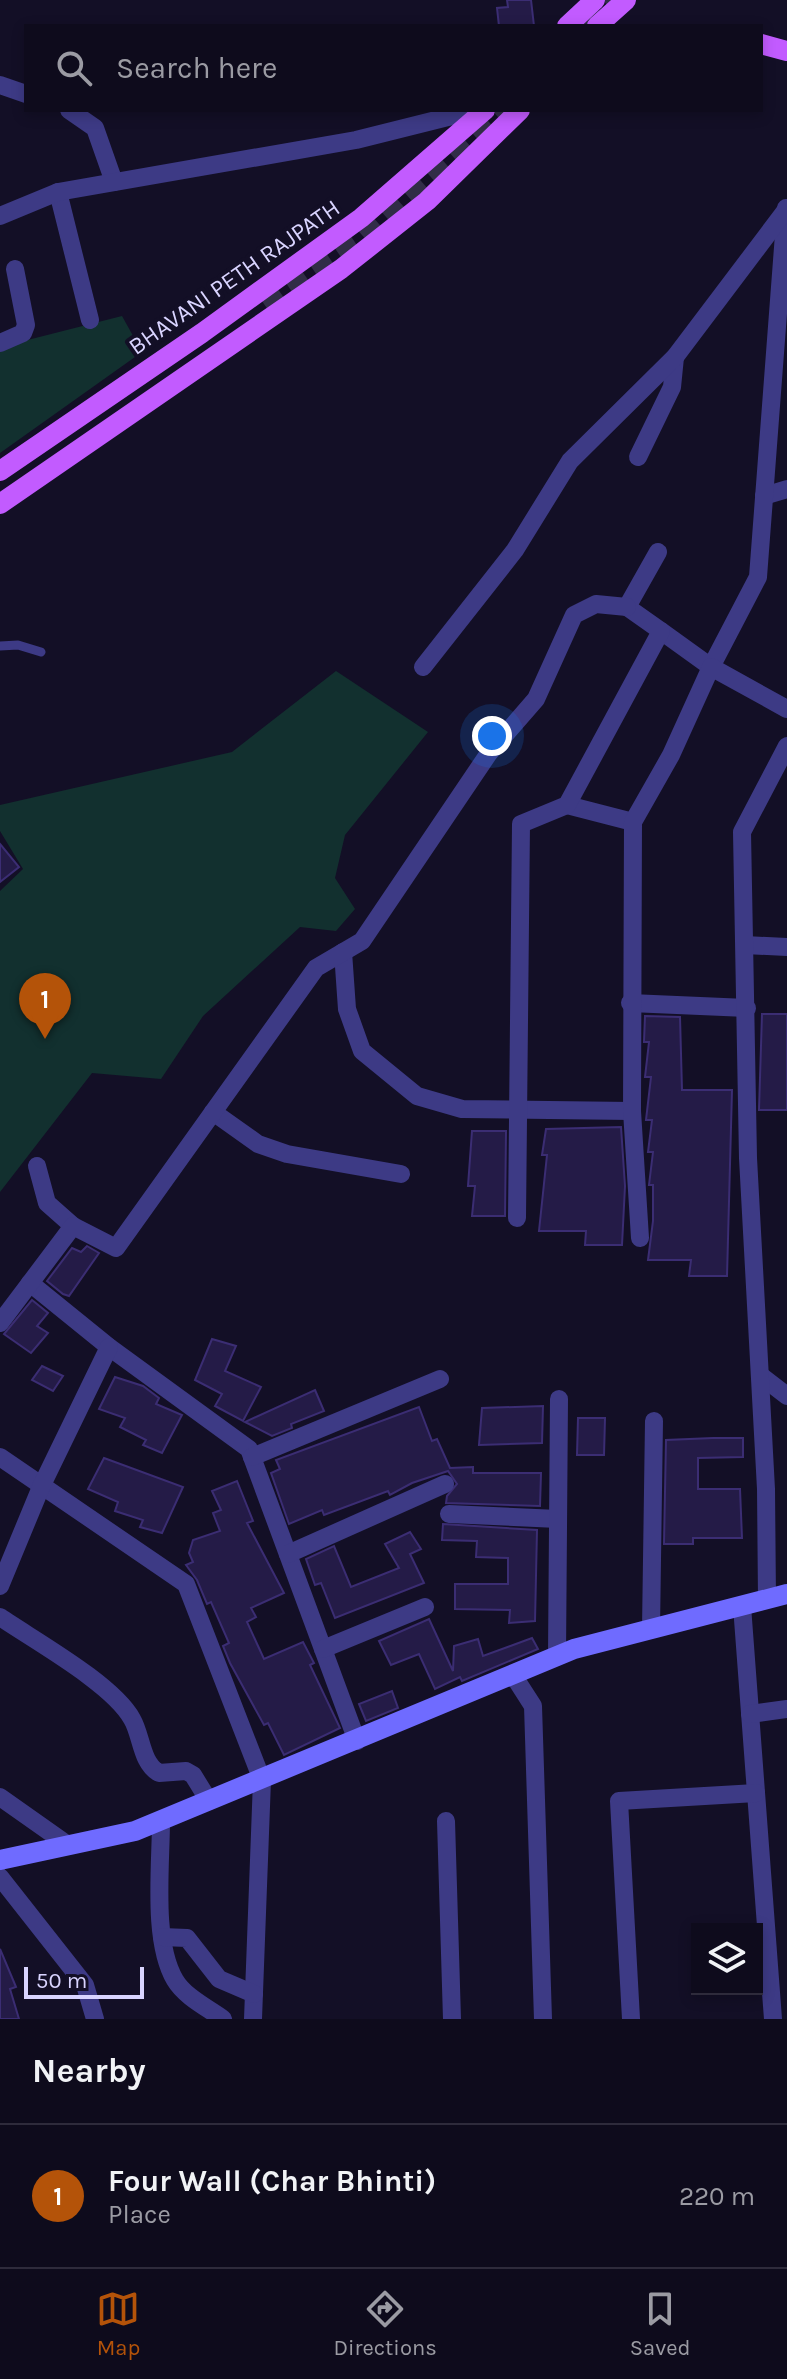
<!DOCTYPE html>
<html lang="en">
<head>
<meta charset="utf-8">
<style>
	:root { --surface:#0e0b1c; --page:#1c1929; --text:#f1f3f6; --muted:#9b9ba3; --line:#2e2b3b; --accent:#b45309 }
	body { margin:0; font-family:Karla,sans-serif; background:var(--page); color:var(--text) }
	.controls { position:absolute; right:24px; bottom:24px; display:grid; overflow:hidden; border-radius:0px; box-shadow:0 4px 12px #0003 }
	.controls button { width:72px; height:72px; display:grid; place-items:center; padding:0; border:0; border-bottom:2px solid var(--line); background:var(--surface); color:var(--text); font:40px sans-serif }
	.scale { position:absolute; left:24px; bottom:20px; width:120px; box-sizing:border-box; padding-left:8px; border:4px solid #d9d4ff; border-top:0; font-size:22px; line-height:28px; white-space:nowrap; color:#d9d4ff; -webkit-text-stroke:6px #130f26; paint-order:stroke }
	.you { position:absolute; left:492px; top:736px; width:28px; height:28px; margin:-20px; border:6px solid #fff; border-radius:50%; background:#1a73e8; box-shadow:0 0 0 12px #1a73e833 }
	.badge { display:grid; place-items:center; width:52px; height:52px; border-radius:50%; background:var(--accent); color:#fff; font-size:26px; font-weight:700 }
	.pin { position:absolute; translate:-50% -66px; filter:drop-shadow(0 2px 4px #0008) }
	.pin::after { content:''; position:absolute; top:42px; width:28px; height:24px; background:inherit; clip-path:polygon(0 0,100% 0,50% 100%) }
	.list { margin:0; padding:0; list-style:none }
	h2 { display:flex; justify-content:space-between; align-items:center; height:104px; margin:0; padding:0 32px; font-size:34px }
	h2 small { font-size:26px; font-weight:400; color:var(--muted) }
	.list li { display:grid; grid-template-columns:52px 1fr auto; gap:24px; align-items:center; box-sizing:border-box; height:144px; padding:0 32px; border-top:2px solid var(--line) }
	.list b { display:block; font-size:30px; white-space:nowrap }
	.list p { margin:0; font-size:26px; white-space:nowrap; color:var(--muted) }
	.list em { font-size:26px; font-style:normal; color:var(--muted) }
	.icon { flex:none; width:44px; height:44px; fill:none; stroke:currentColor; stroke-width:2; stroke-linecap:round; stroke-linejoin:round }
	.map { position:relative; flex:none; width:787px; height:2019px; overflow:hidden }
	.search { position:absolute; background:var(--surface); box-shadow:0 4px 12px #0003; left:24px; right:24px; top:24px; height:88px; display:flex; align-items:center; gap:20px; box-sizing:border-box; padding:0 28px; border-radius:0px; color:var(--muted); font-size:30px }
	.sheet { height:248px; background:var(--surface) }
	nav { display:flex; justify-content:space-around; align-items:center; box-sizing:border-box; height:112px; border-top:2px solid var(--line); background:var(--surface); font-size:22px; color:var(--muted) }
	nav a { display:grid; justify-items:center; gap:4px }
	nav .on { color:var(--accent) }
	.map>svg:first-child { display:block }
</style>
</head>
<body>
<div class="map">
<svg width="787" height="2019" viewBox="0 0 787 2019">
	<rect width="100%" height="100%" fill="#130f26"/>
	<g fill="#12302f">
		<polygon points="122,316 142,352 0,453 0,347"/>
		<polygon points="336,671 428,732 345,835 335,878 355,909 336,931 300,927 203,1016 161,1079 92,1073 0,1192 0,891 23,869 0,831 0,805 232,752"/>
	</g>
	<g fill="#241b47" stroke="#3b2d73" stroke-width="2">
		<polygon points="507,0 531,0 534,26 499,26 497,8 508,7"/>
		<polygon points="0,844 19,867 0,882"/>
		<polygon points="762,1014 787,1014 787,1110 759,1110"/>
		<polygon points="645,1016 680,1017 682,1090 732,1090 727,1276 689,1276 691,1260 648,1260 653,1221 653,1185 649,1185 653,1152 648,1152 652,1120 646,1120 651,1077 645,1077 649,1042 644,1042"/>
		<polygon points="621,1127 625,1186 622,1245 585,1245 586,1231 539,1231 547,1155 542,1155 546,1129"/>
		<polygon points="472,1131 506,1131 505,1216 472,1216 475,1186 468,1186"/>
		<polygon points="87,1246 99,1253 69,1296 63,1294 47,1281 72,1248 81,1252"/>
		<polygon points="32,1300 48,1313 37,1326 48,1333 31,1353 4,1334"/>
		<polygon points="212,1339 236,1346 225,1371 261,1387 243,1421 215,1406 222,1394 195,1380"/>
		<polygon points="42,1366 63,1376 53,1391 32,1380"/>
		<polygon points="115,1377 143,1386 159,1398 156,1404 182,1415 162,1453 143,1445 146,1440 120,1427 125,1418 99,1409"/>
		<polygon points="315,1390 324,1411 291,1424 292,1428 272,1436 245,1422"/>
		<polygon points="543,1406 542,1443 479,1445 482,1408"/>
		<polygon points="419,1407 432,1441 437,1439 450,1468 473,1467 473,1473 541,1473 540,1506 446,1503 447,1496 457,1484 448,1471 412,1483 390,1495 388,1491 324,1515 322,1510 289,1524 271,1473 280,1469 276,1460"/>
		<polygon points="578,1418 605,1418 604,1455 577,1455"/>
		<polygon points="713,1438 743,1438 743,1457 698,1458 698,1489 740,1489 742,1538 693,1538 693,1544 664,1544 666,1440"/>
		<polygon points="104,1458 183,1487 162,1533 140,1527 143,1520 115,1511 118,1502 88,1489"/>
		<polygon points="237,1481 253,1521 247,1523 284,1593 251,1608 256,1617 247,1622 264,1659 303,1642 314,1663 310,1665 340,1728 284,1755 268,1723 264,1725 230,1663 223,1646 229,1643 211,1602 207,1604 197,1580 186,1565 193,1562 189,1553 193,1540 220,1531 213,1513 221,1510 212,1491"/>
		<polygon points="443,1524 537,1530 535,1621 509,1623 510,1610 455,1609 455,1584 508,1584 508,1558 476,1557 477,1541 442,1540"/>
		<polygon points="410,1532 421,1549 410,1554 424,1583 335,1618 321,1583 315,1585 306,1559 334,1546 351,1587 399,1568 385,1544"/>
		<polygon points="429,1619 453,1671 454,1646 478,1639 483,1656 532,1638 538,1649 462,1681 460,1677 435,1689 419,1654 391,1665 379,1641"/>
		<polygon points="392,1691 398,1708 366,1721 359,1704"/>
		<polygon points="0,1949 16,1987 10,1989 19,2019 0,2019"/>
	</g>
	<g fill="none" stroke-linecap="round" stroke-linejoin="round">
		<g stroke="#312d47" stroke-width="20" stroke-dasharray="20 10" stroke-linecap="butt">
			<polyline points="586,26 610,0"/>
			<polyline points="264,304 360,238 506,110"/>
		</g>
		<polyline stroke="#3d3a85" stroke-width="9" points="0,646 18,645 41,652"/>
		<g stroke="#3d3a85" stroke-width="18">
			<polyline points="0,85 26,94"/>
			<polyline points="69,110 95,128 114,182"/>
			<polyline points="58,192 90,320"/>
			<polyline points="0,216 58,192 356,140 476,110"/>
			<polyline points="0,343 23,333 26,325 15,269"/>
			<polyline points="638,457 672,387 675,357"/>
			<polyline points="764,496 787,489"/>
			<polyline points="661,631 711,667 758,577 786,208"/>
			<polyline points="423,667 515,550 570,461 675,357 786,210"/>
			<polyline points="567,805 633,822"/>
			<polyline points="745,945 787,947"/>
			<polyline points="343,952 347,1009 362,1051 417,1096 462,1109 632,1111"/>
			<polyline points="630,1003 747,1008"/>
			<polyline points="213,1112 258,1144 287,1154 401,1174"/>
			<polyline points="37,1166 47,1203 73,1226"/>
			<polyline points="517,1218 521,824 567,805 661,631 627,607 658,552"/>
			<polyline points="640,1238 632,1111 633,822 671,755 711,667 787,709"/>
			<polyline points="30,1283 109,1347 249,1449 357,1741"/>
			<polyline points="0,1323 73,1226 116,1248 316,968 362,941 489,753 536,699 574,615 596,604 627,607"/>
			<polyline points="760,1375 787,1396"/>
			<polyline points="0,1457 186,1584 262,1780 253,2019"/>
			<polyline points="252,1457 440,1379"/>
			<polyline points="449,1514 558,1519"/>
			<polyline points="288,1554 445,1484"/>
			<polyline points="0,1586 41,1487 109,1347"/>
			<polyline points="767,1599 766,1489 748,1158 742,832 787,746"/>
			<polyline points="742,1606 773,2019"/>
			<path d="M0,1617C35,1641 113,1684 132,1719C142,1736 141,1763 159,1773L186,1771L193,1775L209,1801"/>
			<polyline points="651,1629 654,1421"/>
			<polyline points="323,1649 425,1607"/>
			<polyline points="557,1656 559,1399"/>
			<polyline points="513,1675 533,1706 543,2019"/>
			<polyline points="750,1714 787,1709"/>
			<polyline points="0,1797 68,1845"/>
			<path d="M161,1820C161,1866 152,1941 175,1980C185,1997 208,2008 223,2019"/>
			<polyline points="446,1821 452,2019"/>
			<polyline points="0,1877 85,1985 95,2019"/>
			<polyline points="162,1937 187,1938 219,1979 254,1994"/>
			<polyline points="631,2019 619,1801 756,1793"/>
		</g>
		<polyline stroke="#6f6bff" stroke-width="20" points="0,1860 135,1831 574,1649 787,1594"/>
		<g stroke="#c25bff" stroke-width="20">
			<polyline points="567,26 595,0"/>
			<polyline points="597,26 626,0"/>
			<polyline points="761,44 787,51"/>
			<polyline points="0,471 202,333 361,218 485,110"/>
			<polyline points="0,504 341,269 427,201 520,110"/>
		</g>
	</g>
	<g text-anchor="middle" stroke-width="8" stroke-linejoin="round" paint-order="stroke">
		<g font-size="24" fill="#d9d4ff" stroke="#130f26">
			<text transform="translate(234 277) rotate(-35)" y="8">BHAVANI PETH RAJPATH</text>
		</g>
	</g>
</svg>
<div class="controls">
<button><svg class="icon" aria-label="layers" viewBox="0 0 24 24"><path d="M12 4l9 5-9 5-9-5zM3 14l9 5 9-5"/></svg></button>
</div>
<div class="scale">50 m</div>
<div class="you"></div>
<div class="pin badge" style="left:45px;top:1039px">1</div>
<div class="search"><svg class="icon" aria-label="search" viewBox="0 0 24 24"><circle cx="10" cy="10" r="6"/><path d="M15 15l6 6"/></svg>Search here</div>
</div>
<section class="sheet">
<h2>Nearby<small></small></h2>
<ul class="list">
<li><span class="badge">1</span><div><b>Four Wall (Char Bhinti)</b><p>Place</p></div><em>220 m</em></li>
</ul>
</section>
<nav>
<a class="on"><svg class="icon" aria-label="map" viewBox="0 0 24 24"><path d="M3 6l6-2 6 2 6-2v14l-6 2-6-2-6 2zM9 4v14M15 6v14"/></svg>Map</a>
<a><svg class="icon" aria-label="directions" viewBox="0 0 24 24"><path d="M12 3l9 9-9 9-9-9zM9 14v-3h6M13 9l2 2-2 2"/></svg>Directions</a>
<a><svg class="icon" aria-label="saved" viewBox="0 0 24 24"><path d="M7 4h10v16l-5-4-5 4z"/></svg>Saved</a>
</nav>
</body>
</html>
